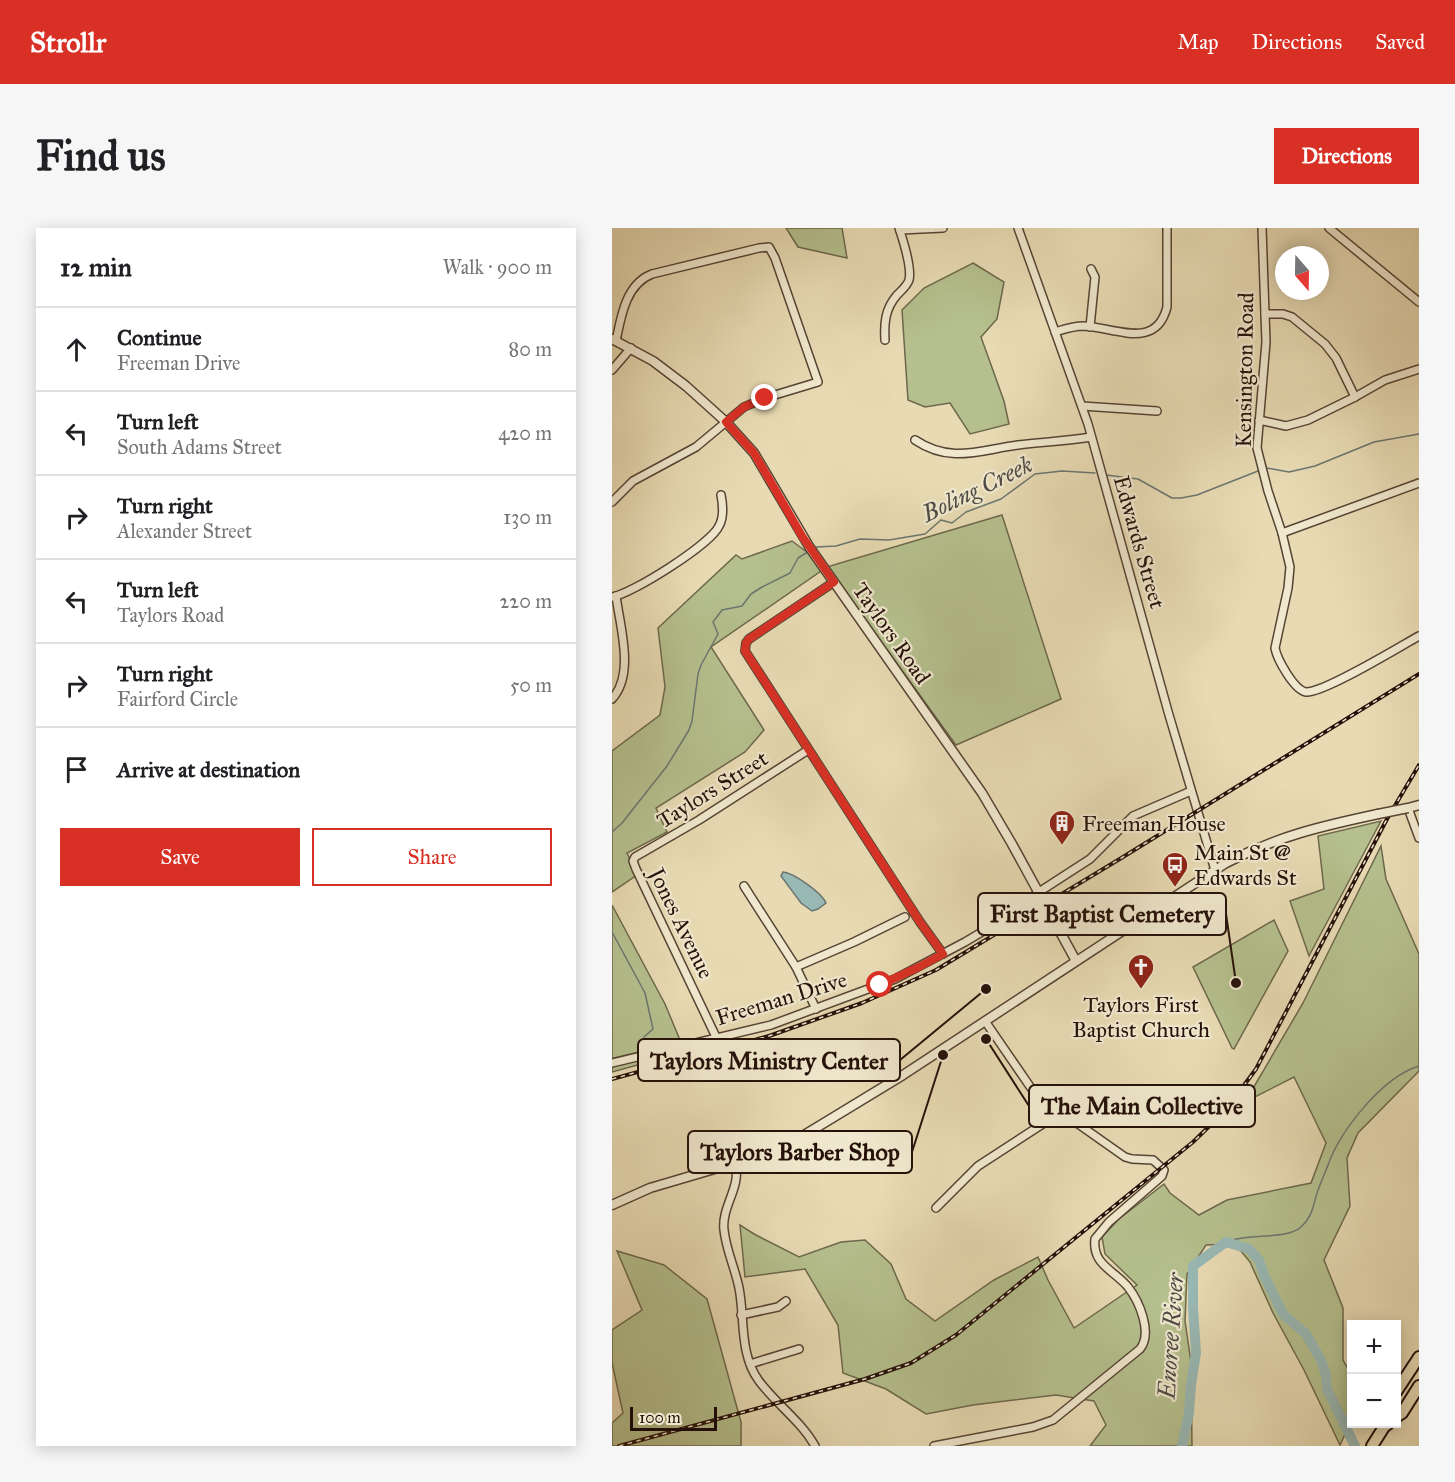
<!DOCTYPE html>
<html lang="en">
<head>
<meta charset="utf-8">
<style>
	:root { --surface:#fff; --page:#f6f6f6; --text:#202124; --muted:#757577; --line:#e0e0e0; --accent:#d93025 }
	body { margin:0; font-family:"IM FELL Great Primer",serif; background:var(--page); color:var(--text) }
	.controls { position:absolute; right:18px; bottom:18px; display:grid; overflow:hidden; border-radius:0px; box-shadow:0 3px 15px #0003 }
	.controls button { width:54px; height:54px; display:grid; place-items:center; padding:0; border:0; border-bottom:2px solid var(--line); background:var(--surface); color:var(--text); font:30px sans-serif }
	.compass { position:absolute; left:663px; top:18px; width:54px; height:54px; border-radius:50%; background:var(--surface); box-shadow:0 3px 15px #0003; rotate:160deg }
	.scale { position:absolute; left:18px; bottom:15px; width:87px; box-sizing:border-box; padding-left:6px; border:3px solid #25110a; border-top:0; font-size:16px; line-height:21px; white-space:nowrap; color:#25110a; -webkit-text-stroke:4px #f0e8ce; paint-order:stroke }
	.stop { position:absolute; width:18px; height:18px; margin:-14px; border:4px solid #d93025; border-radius:50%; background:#fff }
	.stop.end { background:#d93025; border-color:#fff; box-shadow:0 2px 6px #0008 }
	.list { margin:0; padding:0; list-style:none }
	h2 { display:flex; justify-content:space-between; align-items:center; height:78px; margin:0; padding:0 24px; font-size:26px }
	h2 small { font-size:20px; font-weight:400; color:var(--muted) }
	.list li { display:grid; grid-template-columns:39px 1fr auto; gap:18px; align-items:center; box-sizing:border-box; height:84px; padding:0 24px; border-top:2px solid var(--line) }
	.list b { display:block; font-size:22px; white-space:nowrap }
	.list p { margin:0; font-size:20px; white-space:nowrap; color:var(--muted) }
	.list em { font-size:20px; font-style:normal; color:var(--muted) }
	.actions { display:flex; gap:12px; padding:18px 24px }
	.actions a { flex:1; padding:14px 0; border:2px solid var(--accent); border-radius:0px; text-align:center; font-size:21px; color:var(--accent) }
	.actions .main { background:var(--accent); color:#fff }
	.icon { flex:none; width:33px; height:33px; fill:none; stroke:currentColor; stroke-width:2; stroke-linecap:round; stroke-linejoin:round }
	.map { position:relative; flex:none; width:807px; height:1218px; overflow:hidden; border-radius:0px }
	header { display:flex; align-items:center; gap:36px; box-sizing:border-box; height:84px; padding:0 30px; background:var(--accent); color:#fff }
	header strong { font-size:28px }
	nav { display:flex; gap:33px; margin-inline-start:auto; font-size:21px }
	.intro { display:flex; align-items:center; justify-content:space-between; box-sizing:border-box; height:144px; padding:0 36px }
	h1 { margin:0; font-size:42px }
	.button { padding:15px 27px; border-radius:0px; background:var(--accent); color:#fff; font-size:21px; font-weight:700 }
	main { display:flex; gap:36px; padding:0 36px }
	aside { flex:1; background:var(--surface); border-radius:0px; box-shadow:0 3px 15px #0003 }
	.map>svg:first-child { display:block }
</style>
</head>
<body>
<header>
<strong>Strollr</strong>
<nav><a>Map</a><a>Directions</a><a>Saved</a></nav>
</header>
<div class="intro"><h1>Find us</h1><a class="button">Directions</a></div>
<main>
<aside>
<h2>12 min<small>Walk · 900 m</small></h2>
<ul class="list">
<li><svg class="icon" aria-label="ahead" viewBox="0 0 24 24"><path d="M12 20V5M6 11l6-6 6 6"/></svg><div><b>Continue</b><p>Freeman Drive</p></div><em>80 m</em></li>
<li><svg class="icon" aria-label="left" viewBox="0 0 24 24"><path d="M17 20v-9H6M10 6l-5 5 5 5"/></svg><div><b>Turn left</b><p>South Adams Street</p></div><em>420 m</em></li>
<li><svg class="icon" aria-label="right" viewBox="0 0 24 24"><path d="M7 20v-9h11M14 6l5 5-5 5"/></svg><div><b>Turn right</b><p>Alexander Street</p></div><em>130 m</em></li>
<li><svg class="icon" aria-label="left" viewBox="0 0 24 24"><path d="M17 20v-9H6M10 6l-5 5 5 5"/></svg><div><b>Turn left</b><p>Taylors Road</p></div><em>220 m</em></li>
<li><svg class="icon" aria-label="right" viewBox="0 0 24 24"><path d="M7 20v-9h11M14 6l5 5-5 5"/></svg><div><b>Turn right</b><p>Fairford Circle</p></div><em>50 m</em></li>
<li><svg class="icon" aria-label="arrive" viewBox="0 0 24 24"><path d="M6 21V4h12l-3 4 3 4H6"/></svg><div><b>Arrive at destination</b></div></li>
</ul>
<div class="actions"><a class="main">Save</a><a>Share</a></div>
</aside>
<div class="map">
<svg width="807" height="1218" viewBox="0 0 807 1218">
	<rect width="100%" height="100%" fill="#e8dbb4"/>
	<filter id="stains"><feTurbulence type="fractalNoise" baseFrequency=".00333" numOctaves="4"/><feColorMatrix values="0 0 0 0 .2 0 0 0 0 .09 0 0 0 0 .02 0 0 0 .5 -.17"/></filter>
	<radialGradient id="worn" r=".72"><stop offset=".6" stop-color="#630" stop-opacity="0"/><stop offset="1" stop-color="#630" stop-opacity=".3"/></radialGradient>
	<g fill="#b5c08e" stroke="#6d684c" stroke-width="1.5">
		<polygon points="174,0 230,0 235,30 186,19"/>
		<polygon points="361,35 392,54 385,91 369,109 392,173 397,196 358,206 338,175 313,179 296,172 290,82 312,60"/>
		<polygon points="390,287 449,471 344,517 215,339 99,419 152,502 133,524 44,580 55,604 15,625 25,647 0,664 0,523 48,487 53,459 46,400 124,327 130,331 180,313 215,339"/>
		<polygon points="769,593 697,728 678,673 712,661 706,608"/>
		<polygon points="769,618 774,651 807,726 807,843 746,905 735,930 738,978 712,1032 731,1080 731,1132 739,1146 739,1193 728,1217 692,1142 661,1085 638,1034 623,1016 594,1017 575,1046 573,1093 579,1134 580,1218 478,1218 494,1197 482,1173 444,1167 361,1177 314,1186 274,1161 231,1145 226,1097 193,1041 133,1049 128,997 142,1006 187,1029 229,1014 253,1012 279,1036 294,1071 323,1093 382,1052 426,1029 436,1052 462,1100 525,1057 493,1026 490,1009 507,991 552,956 558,965 587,987 615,972 699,955 714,915 682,849 633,874 691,775"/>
		<polygon points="0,677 53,776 73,824 0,844"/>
		<polygon points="662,692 676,723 622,821 620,820 581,739"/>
		<polygon points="5,1023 52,1037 95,1071 129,1194 129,1218 0,1218 0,1195 11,1185 0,1135 0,1102 30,1082"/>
	</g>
	<path fill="#99b9b5" stroke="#6b7671" stroke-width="1.5" d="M171,644C182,645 210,665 214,675L206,681L200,683L189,675L169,648Z"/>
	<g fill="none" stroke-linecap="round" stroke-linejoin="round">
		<g stroke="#6b7671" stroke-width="1.5">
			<polyline points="655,240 677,244 703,238 762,214 807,206"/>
			<polyline points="494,247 526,251 560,270 569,270 585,267 646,243"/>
			<polyline points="201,321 205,319 224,318 248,311 277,312 313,306 329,292 340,295 354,284 389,271 423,246 450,243 483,245"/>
			<polyline points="0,604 10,595 55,538 77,502 80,493 86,446 89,437 106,406 101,394 110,382 130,378 139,366 150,359 178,345 186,330 197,323"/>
			<polyline points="0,704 33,765 41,801 32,809"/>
			<path d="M614,1014C635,1005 675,1012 689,999C701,988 701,977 706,962C709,954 713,945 716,937C729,901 771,849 807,838"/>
		</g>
		<polyline stroke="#99b9b5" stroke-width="10" points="570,1218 577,1184 579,1157 584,1125 581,1079 581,1038 614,1014 637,1021 647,1032 652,1047 671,1086 694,1106 709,1132 714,1147 715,1161 743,1218"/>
		<g stroke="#564434" stroke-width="10">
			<g id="minor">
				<polyline points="406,0 476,196 557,487 603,642"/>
				<path d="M650,0L654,114L645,220L656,263L670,305L678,339L676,360L663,420C665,431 682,462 694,464C712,465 787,419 807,408"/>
				<polyline points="717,0 807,74"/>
				<polyline points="288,2 331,0"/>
				<polyline points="653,86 671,86 680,89 713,116 724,130 743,169"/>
				<polyline points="478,99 483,49 479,41"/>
				<path d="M443,104C453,101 461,98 471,98C502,99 544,123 555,79V0"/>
				<path d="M273,112C272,95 273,81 285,67C289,63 295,58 297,52C300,40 291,12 287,0"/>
				<polyline points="0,142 19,120"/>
				<polyline points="470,178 545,183"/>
				<polyline points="647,192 674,198 696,192 743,169 773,152 807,141"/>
				<path d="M303,212C339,236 368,222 406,217C431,214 455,213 479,209"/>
				<path d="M0,274L21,253L84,219L132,179L153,170L206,154L163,30L157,19L147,20L40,46C14,56 9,88 4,113"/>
				<polyline points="670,305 807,255"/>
				<polyline points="222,354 137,411 134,415 133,423 308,694 331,726"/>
				<path d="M0,369C20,366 99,316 107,298C112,289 111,277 109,267"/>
				<path d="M0,471C23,446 8,399 4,368"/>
				<polyline points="796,580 807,610"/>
				<polyline points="132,658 184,739 204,781"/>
				<polyline points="184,739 242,714 293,689"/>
				<polyline points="104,809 24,641 21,633 23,629 87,592 196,522"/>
				<polyline points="0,835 159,797 283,751 353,714 390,692 427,664 478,631 521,588 579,563"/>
				<path d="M123,936C130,958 109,979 112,1002C114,1022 123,1040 127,1060C133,1090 127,1126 147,1153C164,1176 189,1193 203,1218"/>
				<polyline points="324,980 366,938 449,884"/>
				<polyline points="129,1087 166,1079 174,1073"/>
				<polyline points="138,1136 187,1121"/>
				<path d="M322,1218L421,1199L441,1192L528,1121C541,1105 527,1073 516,1059C502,1042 480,1037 483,1011L497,994L550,948L552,942L541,932L520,931L513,929L442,879L419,860L373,793"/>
			</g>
		</g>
		<g stroke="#564434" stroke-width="11">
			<g id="tertiary">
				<polyline points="0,111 41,133 74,158 114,194 142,225 198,320 370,565 400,616 464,733"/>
				<polyline points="796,580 807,577"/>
				<path d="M0,977L38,960L150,927L189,909L291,847L614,635C666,608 710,598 766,586"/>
			</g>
		</g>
		<g stroke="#25110a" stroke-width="14">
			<g id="primary">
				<polyline points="784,1164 807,1129"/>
				<polyline points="784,1189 790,1185 807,1158"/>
				<polyline points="760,1218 772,1199 776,1196"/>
			</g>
		</g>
		<use href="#minor" stroke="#f0e8ce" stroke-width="7"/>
		<use href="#tertiary" stroke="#f0e8ce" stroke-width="8"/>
		<use href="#primary" stroke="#e8dbb4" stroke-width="10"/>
		<g stroke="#25110a" stroke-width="4">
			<g id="rail">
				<polyline points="0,851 157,808 250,775 324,742 511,629 807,446"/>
				<path d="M7,1218L253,1151L299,1135L344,1107L581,914C605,892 625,868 644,841L775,591L807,537"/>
			</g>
		</g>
		<use href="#rail" stroke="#f0e8ce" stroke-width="1.5" stroke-dasharray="4.5" stroke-linecap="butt"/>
		<g stroke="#564434" stroke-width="11" stroke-linecap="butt">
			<polyline id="tertiary-bridge" points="766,586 796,580"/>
		</g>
		<use href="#tertiary-bridge" stroke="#f0e8ce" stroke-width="8"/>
	</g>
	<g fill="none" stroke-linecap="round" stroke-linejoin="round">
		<polyline stroke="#d93025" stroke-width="8" points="153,170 132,179 114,194 142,225 190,308 222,354 137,411 134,415 133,423 308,694 331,726 307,739 268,757"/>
	</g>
	<defs>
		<g id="building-pin" transform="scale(1.35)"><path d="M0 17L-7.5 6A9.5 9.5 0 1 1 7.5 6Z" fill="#8f2418" stroke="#f0e8ce"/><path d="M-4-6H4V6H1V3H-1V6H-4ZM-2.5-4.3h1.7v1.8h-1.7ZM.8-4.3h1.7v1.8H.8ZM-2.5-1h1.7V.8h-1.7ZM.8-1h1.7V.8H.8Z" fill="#fff"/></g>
		<g id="bus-pin" transform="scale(1.35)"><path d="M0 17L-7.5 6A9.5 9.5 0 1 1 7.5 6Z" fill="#8f2418" stroke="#f0e8ce"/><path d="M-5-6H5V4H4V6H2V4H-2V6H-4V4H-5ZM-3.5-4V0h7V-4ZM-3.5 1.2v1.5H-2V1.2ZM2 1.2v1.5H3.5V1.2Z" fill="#fff"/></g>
		<g id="church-pin" transform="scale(1.35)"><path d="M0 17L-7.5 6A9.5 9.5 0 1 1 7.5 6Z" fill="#8f2418" stroke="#f0e8ce"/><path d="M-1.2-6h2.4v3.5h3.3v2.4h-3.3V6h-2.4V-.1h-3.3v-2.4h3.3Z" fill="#fff"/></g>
	</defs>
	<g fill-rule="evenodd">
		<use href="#building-pin" x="450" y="595"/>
		<use href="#bus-pin" x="563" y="637"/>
		<use href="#church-pin" x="529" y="739"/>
	</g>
	<g text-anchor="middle" stroke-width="4.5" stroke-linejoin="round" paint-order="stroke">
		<g font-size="22" fill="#25110a" stroke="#f0e8ce">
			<text transform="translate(632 142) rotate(-89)" y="8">Kensington Road</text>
			<text transform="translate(528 314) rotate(74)" y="8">Edwards Street</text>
			<text transform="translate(280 405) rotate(55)" y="8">Taylors Road</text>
			<text transform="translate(100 561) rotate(-32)" y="8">Taylors Street</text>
			<text transform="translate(70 695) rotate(64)" y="8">Jones Avenue</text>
			<text transform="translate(169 770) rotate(-17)" y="8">Freeman Drive</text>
		</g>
		<g font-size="22" fill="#25110a" stroke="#f0e8ce" text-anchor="start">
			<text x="470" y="603">Freeman House</text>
			<text x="582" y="632">Main St @<tspan x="582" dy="25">Edwards St</tspan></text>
			<text x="529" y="784" text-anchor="middle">Taylors First<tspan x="529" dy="25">Baptist Church</tspan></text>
		</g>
		<g font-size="24" font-style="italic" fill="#4e4c46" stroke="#f0e8ce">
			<text transform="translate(365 261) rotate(-26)" y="8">Boling Creek</text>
			<text transform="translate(559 1108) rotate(-86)" y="8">Enoree River</text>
		</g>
	</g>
	<path fill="none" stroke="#25110a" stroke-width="2" d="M624 755L614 686M374 761L288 832M374 811L417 878M331 827L300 924"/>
	<g fill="#25110a" stroke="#f0e8ce" stroke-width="2">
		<circle cx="624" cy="755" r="6"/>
		<circle cx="374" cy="761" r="6"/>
		<circle cx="374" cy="811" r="6"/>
		<circle cx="331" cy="827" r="6"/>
	</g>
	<g fill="#f0e8ce" stroke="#25110a" stroke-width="2">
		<rect x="366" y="665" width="248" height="42" rx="6"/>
		<rect x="26" y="811" width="262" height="42" rx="6"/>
		<rect x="417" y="857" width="226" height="42" rx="6"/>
		<rect x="76" y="903" width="224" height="42" rx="6"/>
	</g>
	<g font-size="24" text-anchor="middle" font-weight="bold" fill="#25110a">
		<text x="490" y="694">First Baptist Cemetery</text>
		<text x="157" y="841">Taylors Ministry Center</text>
		<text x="530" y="886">The Main Collective</text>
		<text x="188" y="932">Taylors Barber Shop</text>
	</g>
	<rect width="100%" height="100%" filter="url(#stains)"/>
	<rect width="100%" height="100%" fill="url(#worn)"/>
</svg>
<div class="controls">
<button>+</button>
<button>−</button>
</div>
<svg class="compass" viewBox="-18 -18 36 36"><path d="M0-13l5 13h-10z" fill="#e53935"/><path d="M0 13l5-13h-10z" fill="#757577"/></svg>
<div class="scale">100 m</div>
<div class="stop" style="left:268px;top:757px"></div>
<div class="stop end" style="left:153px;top:170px"></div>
</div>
</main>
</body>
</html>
